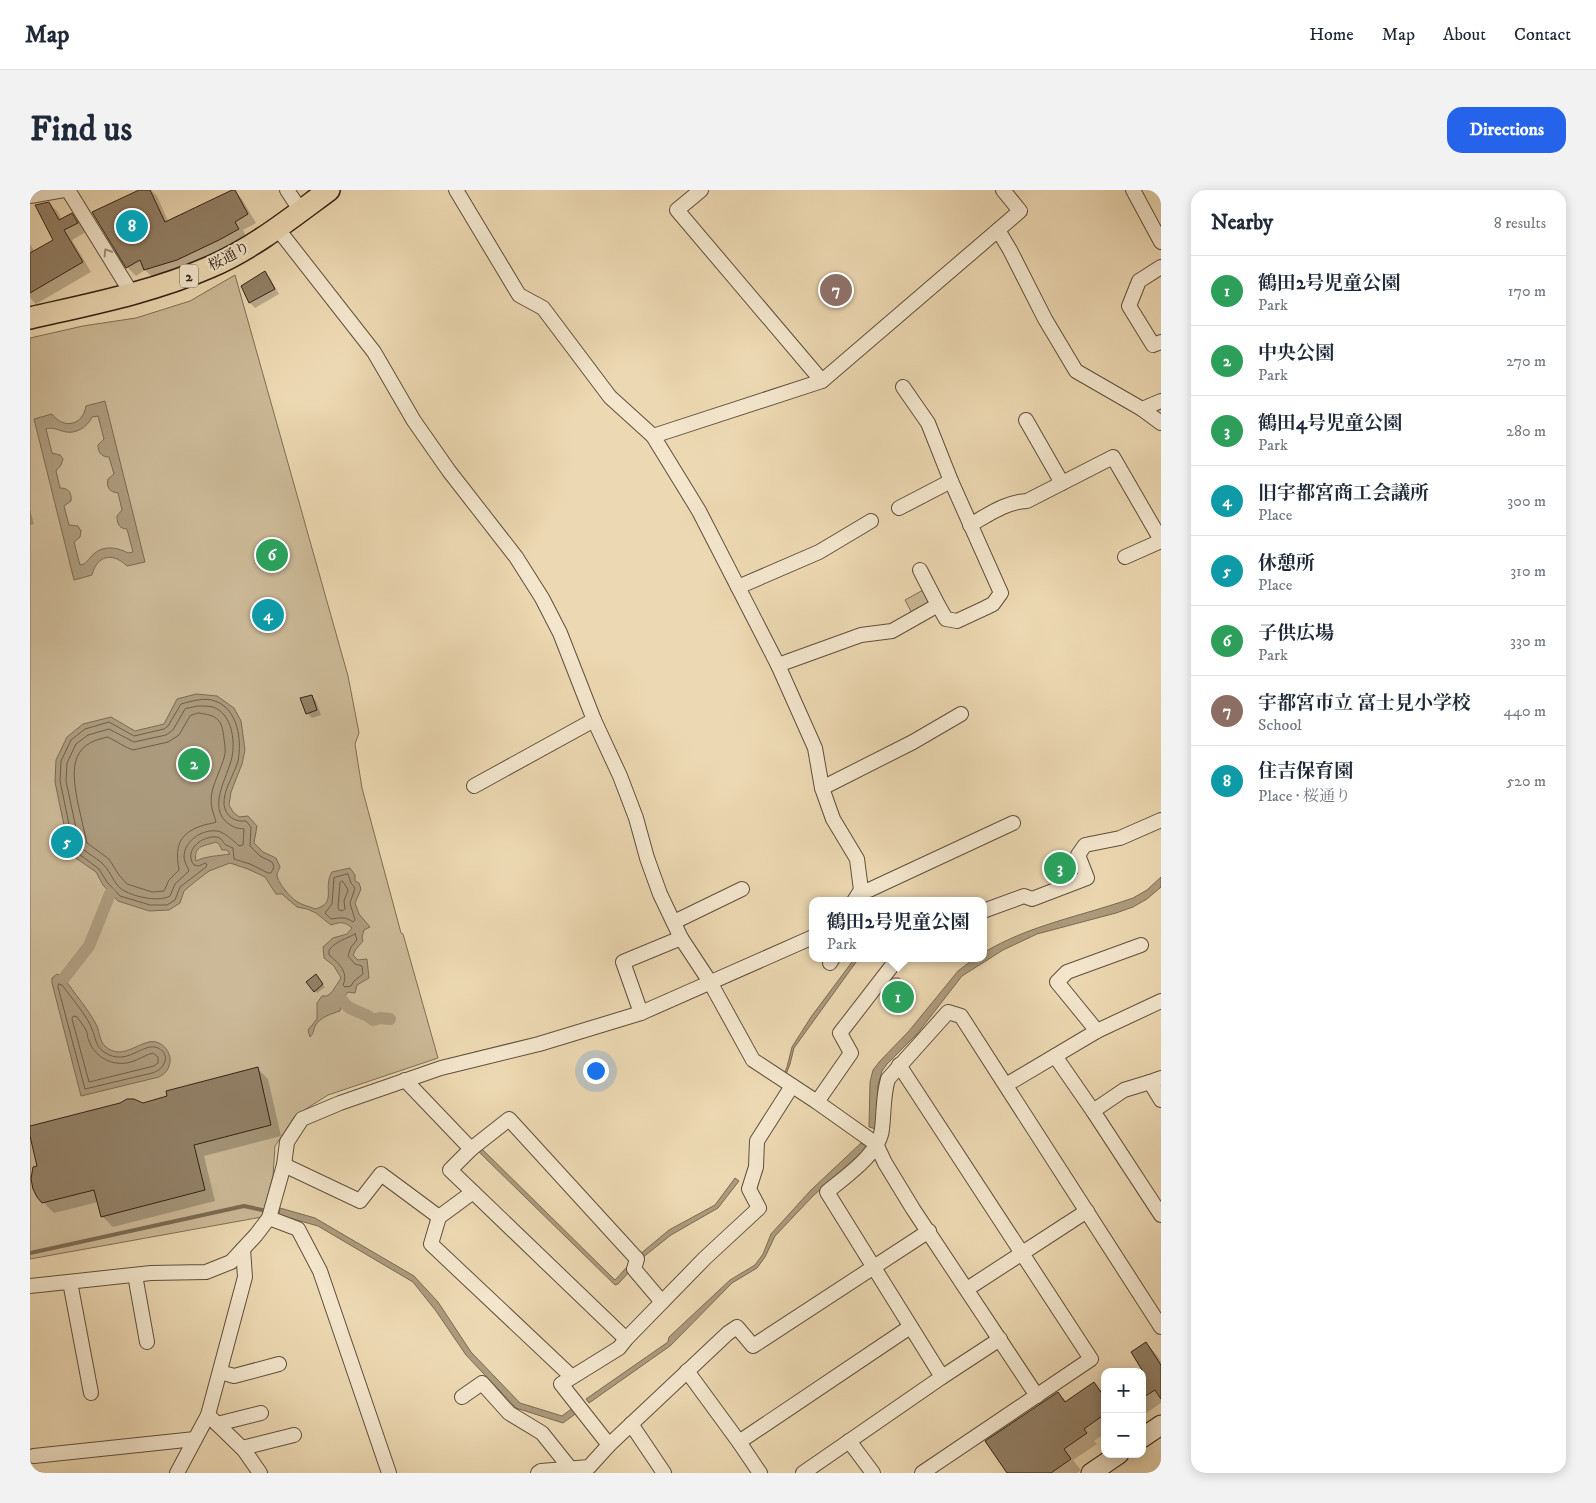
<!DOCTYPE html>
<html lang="en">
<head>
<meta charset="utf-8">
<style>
	:root { --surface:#fff; --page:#f2f2f3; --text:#1f2937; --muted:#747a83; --line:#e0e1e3; --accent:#2563eb }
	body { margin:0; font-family:"IM FELL DW Pica","Noto Serif JP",serif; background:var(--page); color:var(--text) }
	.controls { position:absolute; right:15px; bottom:15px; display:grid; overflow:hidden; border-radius:10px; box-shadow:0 2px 12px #0003 }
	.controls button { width:45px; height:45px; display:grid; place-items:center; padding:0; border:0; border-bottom:1px solid var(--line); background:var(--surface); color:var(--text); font:25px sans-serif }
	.you { position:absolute; left:565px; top:880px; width:18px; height:18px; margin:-12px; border:4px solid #fff; border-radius:50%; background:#1a73e8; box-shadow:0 0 0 8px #1a73e833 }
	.badge { display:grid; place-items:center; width:32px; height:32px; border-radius:50%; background:var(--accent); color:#fff; font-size:16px; font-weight:700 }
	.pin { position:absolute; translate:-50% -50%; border:2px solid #fff; box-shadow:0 1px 5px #0006 }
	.popup { position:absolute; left:779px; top:707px; width:178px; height:65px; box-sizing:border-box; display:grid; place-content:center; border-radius:10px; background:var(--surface); filter:drop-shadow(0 1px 4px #0005); font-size:16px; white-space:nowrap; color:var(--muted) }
	.popup b { font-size:19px; color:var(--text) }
	.popup::after { content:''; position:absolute; left:50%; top:100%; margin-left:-10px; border:10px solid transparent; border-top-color:var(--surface) }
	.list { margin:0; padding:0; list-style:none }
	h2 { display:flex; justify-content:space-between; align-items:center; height:65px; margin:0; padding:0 20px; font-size:21px }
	h2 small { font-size:16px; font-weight:400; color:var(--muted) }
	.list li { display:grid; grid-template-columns:32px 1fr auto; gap:15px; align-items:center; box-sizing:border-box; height:70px; padding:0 20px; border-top:1px solid var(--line) }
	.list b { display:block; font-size:19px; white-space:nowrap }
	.list p { margin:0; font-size:16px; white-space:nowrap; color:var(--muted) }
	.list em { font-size:16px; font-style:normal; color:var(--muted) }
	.map { position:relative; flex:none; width:1131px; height:1283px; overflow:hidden; border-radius:15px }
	header { display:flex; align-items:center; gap:30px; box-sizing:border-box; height:70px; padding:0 25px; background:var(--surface); border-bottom:1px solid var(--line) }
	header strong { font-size:24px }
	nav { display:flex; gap:28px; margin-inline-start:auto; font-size:18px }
	.intro { display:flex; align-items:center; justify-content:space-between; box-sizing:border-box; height:120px; padding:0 30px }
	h1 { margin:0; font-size:35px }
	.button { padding:12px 22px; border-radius:15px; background:var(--accent); color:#fff; font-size:18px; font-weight:700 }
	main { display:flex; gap:30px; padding:0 30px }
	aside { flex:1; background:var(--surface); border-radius:15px; box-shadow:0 2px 12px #0003 }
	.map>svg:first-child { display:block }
</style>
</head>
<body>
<header>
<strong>Map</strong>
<nav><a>Home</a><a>Map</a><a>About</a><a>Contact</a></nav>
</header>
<div class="intro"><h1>Find us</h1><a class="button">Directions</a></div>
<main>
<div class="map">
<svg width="1131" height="1283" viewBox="0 0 1131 1283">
	<rect width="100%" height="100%" fill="#ecd8b2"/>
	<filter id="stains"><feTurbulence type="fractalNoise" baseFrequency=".004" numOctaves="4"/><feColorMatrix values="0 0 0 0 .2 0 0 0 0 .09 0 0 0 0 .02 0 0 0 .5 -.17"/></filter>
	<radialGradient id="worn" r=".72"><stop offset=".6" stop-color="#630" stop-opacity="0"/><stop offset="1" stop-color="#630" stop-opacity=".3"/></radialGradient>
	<g fill="#ccb997" stroke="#7e6d56">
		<polygon points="205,85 318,486 329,543 325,554 332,598 371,743 373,744 408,868 298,905 265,926 245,956 243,986 232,1027 0,1069 0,148 53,136 106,128 160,111"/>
		<polygon points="895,399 899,409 897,417 883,425 875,410"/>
		<polygon points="1036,668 1043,685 1026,692 1017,670 1028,671"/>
		<polygon points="862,788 869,788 882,800 869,815 852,800"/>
	</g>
	<g fill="#ac9a7c" stroke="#7b6a52" fill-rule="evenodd">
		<path d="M75,211L115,372L97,376C83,362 67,365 62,385L44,390L4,229L22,224C34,240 53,235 56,216ZM68,226L74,249L68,255C68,263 72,267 79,267L84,284L78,289C76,298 80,302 88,303L92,320L87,326C87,333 89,339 97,339L103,362L98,363C85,356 70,355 60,368C56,372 56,374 50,375L44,352L50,347L51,341L48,336L39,335L34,316L41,311C42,302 38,298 30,298L26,281L31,275L33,269L30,265L22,263L16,239C28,235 34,248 51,239C56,236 59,233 62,227Z"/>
		<path d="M166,504L187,506L204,518L211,531L215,560L212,574L201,602L199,615L203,622L209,627L218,626L227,636L224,653L233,662L246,668L250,677C250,678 247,683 247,684C246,691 260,707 266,711C271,715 279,716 285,719C308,713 292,698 302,682L320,678L325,685V691L329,693L331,699L325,713L329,724L340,737L334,740L332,747L333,751L326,759L323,765L328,770L337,769L339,788L327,795L325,803L318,802L312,810L310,821C301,824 290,827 285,836C283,841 284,843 280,847L278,840L287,829V813L292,806H297L302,802L311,788L304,776L294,768L293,757L303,748L317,744L322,738C314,731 310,732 301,735L286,723L277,719L267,717L252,704H246L235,687L218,679L200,673L179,681L166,691L154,701L150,713L139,720L119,721L88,711L73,695L66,682L40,664L25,592L26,570L37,547L53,534L81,527L105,541L134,534L147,509ZM186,652L189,654L192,660H197L200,664C188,666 176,666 166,671C163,655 175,656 186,652Z"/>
		<path d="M1131,687V697L1117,709L1103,717L1086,723L1007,744L973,760L932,786L887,844L857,874L852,881L848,895L846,939L839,937L840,892L843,880L850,871L879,841L928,781L945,768H953V763C999,735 1052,726 1103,708L1117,700Z"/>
		<polygon points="825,768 829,768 764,858 760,874 755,887 753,886 757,877 762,857 781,827"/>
		<path d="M27,784L34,788C44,803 59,820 67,836C70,843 69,851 76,857C91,869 103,856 119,852C132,849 144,864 139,876C137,882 134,884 129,887L51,906L22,793V788Z"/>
		<polygon points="831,953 838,957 783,1006 745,1046 735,1067 727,1078 702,1093 640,1156 559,1213 556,1209 638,1152 639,1147 700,1090 725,1075 733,1064 741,1044 781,1000"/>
		<polygon points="452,959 585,1090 597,1077 601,1080 588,1094 585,1095 449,962"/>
		<polygon points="705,988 709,991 688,1018 641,1045 612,1068 609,1065 639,1040 685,1015"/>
		<polygon points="250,1018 285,1028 384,1086 408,1112 441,1162 490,1213 532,1226 544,1217 548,1222 533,1233 486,1218 436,1165 406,1121 383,1092 288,1036 249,1025"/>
	</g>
	<g fill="#0003">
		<polygon points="112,0 121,0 127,6 138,31 204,0 212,9 226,33 213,40 217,48 156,78 123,88 115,80 106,86 97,77"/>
		<polygon points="19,13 28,22 32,30 42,25 51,34 56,42 42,50 61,82 6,114 0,108 0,54 5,62 25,50"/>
		<polygon points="235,83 240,88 249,104 225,118 220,113"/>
		<polygon points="0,320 4,334 0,335"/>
		<polygon points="244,427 246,429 242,435 234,429"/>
		<polygon points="281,506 286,511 291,525 282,528 277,523"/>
		<polygon points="41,641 46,646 51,664 50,665 45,646 42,646 47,665 38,668 33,663 28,645"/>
		<polygon points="285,786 295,797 287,803 278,792"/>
		<polygon points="227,878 238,889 251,946 174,966 185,1011 83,1037 72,1026 68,1012 24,1023 13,1012 9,977 0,938 113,914"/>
		<polygon points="1116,1153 1126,1164 1131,1171 1131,1213 1113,1225 1112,1182 1107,1182 1112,1178"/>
		<polygon points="1064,1194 1075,1204 1075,1243 1064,1251 1067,1254 1043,1270 1051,1280 1047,1283 979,1283 1028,1203 1037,1212"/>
		<polygon points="10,1281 12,1283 0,1283 0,1282"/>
	</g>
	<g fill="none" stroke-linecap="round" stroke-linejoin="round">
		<g stroke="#6e5e48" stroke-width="1">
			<path d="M168,516C173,516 179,516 183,517C203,524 206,554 201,571C195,592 175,623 204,637C207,639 211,638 214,639L213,655L209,656C205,652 193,641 187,641C172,639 154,651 154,667C154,672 158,677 159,681L145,694L140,706C128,713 97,706 88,696C82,689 79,679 72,673C65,667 57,663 50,657L36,591L37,573L46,554L58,545L79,539L104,552L136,545L143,540L155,519Z"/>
			<path d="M168,523C188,525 192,530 194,549C195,556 196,562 194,568C191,578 186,588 183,598C179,613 182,618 186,632C181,634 176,634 171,636C148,644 145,658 149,680L139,690L134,701L122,702L97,694L89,685L79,669L57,653C54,640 51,627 48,614C42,582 38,554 78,547L96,557L103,560L138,552L149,545L160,526Z"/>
			<path d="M40,639L30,591L31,571L41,550L55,539L79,532L104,546L134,539L138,536L151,514C162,511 175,507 185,511C208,519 212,550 208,571C204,585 193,600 194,615C196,627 205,632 216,631L221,637L220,656L230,666L242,672L244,677L241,683H238L220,674L204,669L203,658C201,657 198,656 196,655C192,652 192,648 187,647C172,645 153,661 164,675L169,676L175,673L177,674L176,677L150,697L145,710L137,715H120L90,706L77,692L69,679L45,661"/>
			<path d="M318,684L321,693L325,698L320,713L325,730L323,732C315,726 310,728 301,729L295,723L302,714L304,688Z"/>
			<polygon points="312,691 314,693 318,700 314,711 315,719 312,721 309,720 308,718 310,693"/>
			<path d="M325,744L327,750L321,757L318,766L325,774L332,776L333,784L324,791L321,796L315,797L313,795C319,783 309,773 299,765V760C306,751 316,749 325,744Z"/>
			<path d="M29,794L32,795C40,806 58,827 62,839C66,848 65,856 74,862C97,878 113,851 128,858C142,865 134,880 122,883L55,899L28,797Z"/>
			<path d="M44,826L47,827C50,831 53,835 56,840C58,843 57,848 59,851C65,868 84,877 101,872C108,870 115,865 123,863L128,867V873L124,876L59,892L42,829Z"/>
		</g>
		<polyline stroke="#7b6a52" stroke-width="4" points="0,1063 214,1016 237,1021"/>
		<g stroke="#ac9a7c" stroke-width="12">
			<polyline points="34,788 59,756 80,704"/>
			<path d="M312,810C320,823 333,820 343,830L350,828L360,829"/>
		</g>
	</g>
	<g fill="#928066" stroke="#312114">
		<polygon points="109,0 120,0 135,32 202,0 205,0 218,24 205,32 209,39 189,50 147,70 114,80 110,70 96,78 62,22"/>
		<polygon points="19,12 29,30 42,23 48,33 34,40 53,72 0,103 0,63 23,50 5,15"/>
		<polygon points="235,81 245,99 219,113 211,96"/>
		<polygon points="235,419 245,426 239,433 230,427"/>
		<polygon points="282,505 287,520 276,524 270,508"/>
		<polygon points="42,640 47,659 32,663 26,644"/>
		<polygon points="286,784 293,794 284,802 276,792"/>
		<polygon points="228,877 241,935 164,955 175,1000 71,1027 64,1000 12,1013 7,1007 3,999 1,989 3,977 7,976 0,946 0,936 90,913 97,909 104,909 113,913 137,906 136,901"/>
		<polygon points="1116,1152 1131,1175 1131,1209 1125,1200 1112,1208 1112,1180 1101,1162"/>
		<polygon points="1064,1192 1075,1208 1075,1224 1054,1239 1057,1243 1034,1259 1041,1269 1021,1283 977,1283 955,1251 1028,1202 1035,1212"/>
	</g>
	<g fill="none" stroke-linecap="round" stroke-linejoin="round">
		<g stroke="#604f3c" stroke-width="16">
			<g id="street">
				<polyline points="38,0 102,104"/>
				<polyline points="257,0 271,21"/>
				<polyline points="426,0 489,105 513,118 580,207 623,246 669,321 748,475 785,558 792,598 803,629 827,669 831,700 824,711"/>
				<polyline points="671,0 647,20 792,191 968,40"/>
				<polyline points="973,0 990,21 968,40 980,60 1015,129 1046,181 1112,219 1131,233"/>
				<polyline points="1103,0 1131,52"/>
				<polyline points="0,6 34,0"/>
				<polyline points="247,38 344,162 384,231 419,281 486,367 512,408 530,443 564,530 590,586 606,628 617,668 630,704 651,748 680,792 723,870 787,912 842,951 847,956 855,973 883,1019 1007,1206"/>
				<polyline points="1131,77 1109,91 1099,116 1123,155 1131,152"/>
				<polyline points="1112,219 1131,211"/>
				<polyline points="996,230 1032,293"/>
				<polyline points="623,246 792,191"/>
				<polyline points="869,318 921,291"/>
				<path d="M940,335C958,325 975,312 997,311L1083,267L1131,350"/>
				<polyline points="1095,367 1131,351"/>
				<polyline points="890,380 908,415"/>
				<polyline points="708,397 789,362 841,331"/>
				<polyline points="748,475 831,445 862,441 908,415 916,429 927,431 955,418 963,414 971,403 921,291 898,233 873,197"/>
				<polyline points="444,596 564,530"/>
				<polyline points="792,598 883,552 931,524"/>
				<polyline points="831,700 839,700 983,633"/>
				<polyline points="953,721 994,706 1002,709 1057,688 1048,665 1055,655 1090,648 1131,630"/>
				<polyline points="644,732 712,699"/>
				<polyline points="800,773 803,768"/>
				<polyline points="611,823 593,772 651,748"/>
				<polyline points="1067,841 1027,792 1037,782 1111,755"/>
				<polyline points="1025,866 1063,921"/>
				<polyline points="869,875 1061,1169 892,1283"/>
				<polyline points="1131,888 1120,892 1131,910"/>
				<polyline points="375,890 441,959 479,929 607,1069 604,1079 632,1112"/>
				<polyline points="1120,892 1094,900 1063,921 1131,1025"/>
				<polyline points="976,895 1067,841 1131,811"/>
				<polyline points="787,912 821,863 810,843 868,768"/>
				<polyline points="441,959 420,980 443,1002"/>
				<polyline points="254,975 330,1011 351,984 409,1027 443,1002 596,1149"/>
				<polyline points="409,1027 401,1054 541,1186"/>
				<polyline points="239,1028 268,1039 290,1081 359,1283"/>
				<polyline points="105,1085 117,1152"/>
				<polyline points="40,1092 61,1203"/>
				<polyline points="0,1096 121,1083 176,1082 201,1072 226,1045 239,1028 254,975 257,952 272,929 310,913 411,878 509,854 611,823 783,747"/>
				<polyline points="937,1099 1057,1021"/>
				<polyline points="657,1181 709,1252"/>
				<polyline points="190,1182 204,1186 249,1174"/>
				<polyline points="912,1187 970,1149"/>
				<polyline points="432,1207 452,1193 479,1223 512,1243 544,1283"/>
				<polyline points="178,1225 214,1260 230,1283"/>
				<polyline points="187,1234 231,1223"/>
				<polyline points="601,1234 634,1283"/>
				<polyline points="819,1251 843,1283"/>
				<polyline points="579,1255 698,1143 707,1137 723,1156 899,1041"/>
				<polyline points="212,1258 264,1245"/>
				<polyline points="4,1266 165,1249"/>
				<polyline points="147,1283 178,1225 215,1087 213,1059"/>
				<polyline points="508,1283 511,1281 559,1277 579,1255 531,1194 589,1158 596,1149 675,1068 729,1018 719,999 726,977 727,951 762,896"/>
				<polyline points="730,1283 709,1252 880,1137"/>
				<path d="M773,1283L912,1187L797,1002C815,987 850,963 852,939C854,923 853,905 858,889L918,822L931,826L1131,1137"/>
			</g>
		</g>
		<g stroke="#312114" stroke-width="21">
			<g id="secondary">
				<polyline points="1112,1248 1131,1235"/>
				<polyline points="1061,1283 1089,1264"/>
			</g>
		</g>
		<g stroke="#312114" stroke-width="24">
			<path id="primary" d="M0,128C61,114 123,102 180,77C224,58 261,28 299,0"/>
		</g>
		<use href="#street" stroke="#f3e6cd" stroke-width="14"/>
		<use href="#secondary" stroke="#f3e6cd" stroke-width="19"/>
		<use href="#primary" stroke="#ecd8b2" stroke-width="21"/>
	</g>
	<defs><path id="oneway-chevron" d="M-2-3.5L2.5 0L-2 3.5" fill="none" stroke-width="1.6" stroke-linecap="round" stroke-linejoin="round" transform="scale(1.25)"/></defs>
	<use stroke="#9c8d7a" href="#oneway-chevron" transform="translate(77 62) rotate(-122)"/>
	<g text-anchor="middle" stroke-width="4.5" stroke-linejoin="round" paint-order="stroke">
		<rect fill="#f3e6cd" stroke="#6b5c4c" stroke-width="1" x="150" y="74.5" width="18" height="23" rx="4"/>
		<g font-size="14" font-weight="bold" fill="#312114">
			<text x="159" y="91">2</text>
		</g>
		<g font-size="15" fill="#312114" stroke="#f3e6cd">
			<text transform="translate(199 66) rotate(-28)" y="5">桜通り</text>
		</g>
	</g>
	<rect width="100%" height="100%" filter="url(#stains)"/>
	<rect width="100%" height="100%" fill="url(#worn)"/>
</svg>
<div class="controls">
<button>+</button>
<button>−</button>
</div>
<div class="you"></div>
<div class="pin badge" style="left:868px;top:807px;background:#2e9e5b">1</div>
<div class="popup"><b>鶴田2号児童公園</b>Park</div>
<div class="pin badge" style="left:164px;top:574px;background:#2e9e5b">2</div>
<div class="pin badge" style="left:1030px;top:678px;background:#2e9e5b">3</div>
<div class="pin badge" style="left:238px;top:425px;background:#0f9aa8">4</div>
<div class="pin badge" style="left:37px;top:652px;background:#0f9aa8">5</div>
<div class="pin badge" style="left:242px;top:365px;background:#2e9e5b">6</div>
<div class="pin badge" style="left:806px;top:100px;background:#8d6e63">7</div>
<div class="pin badge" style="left:102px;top:36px;background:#0f9aa8">8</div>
</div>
<aside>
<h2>Nearby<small>8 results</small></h2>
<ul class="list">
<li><span class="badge" style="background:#2e9e5b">1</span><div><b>鶴田2号児童公園</b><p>Park</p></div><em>170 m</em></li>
<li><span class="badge" style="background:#2e9e5b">2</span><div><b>中央公園</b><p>Park</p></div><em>270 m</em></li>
<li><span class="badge" style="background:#2e9e5b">3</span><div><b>鶴田4号児童公園</b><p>Park</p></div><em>280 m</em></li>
<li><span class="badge" style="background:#0f9aa8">4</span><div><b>旧宇都宮商工会議所</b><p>Place</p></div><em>300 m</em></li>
<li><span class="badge" style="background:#0f9aa8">5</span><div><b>休憩所</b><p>Place</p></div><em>310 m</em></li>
<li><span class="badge" style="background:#2e9e5b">6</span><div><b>子供広場</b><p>Park</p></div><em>330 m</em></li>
<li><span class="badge" style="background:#8d6e63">7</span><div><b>宇都宮市立 富士見小学校</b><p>School</p></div><em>440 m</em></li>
<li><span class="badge" style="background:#0f9aa8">8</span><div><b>住吉保育園</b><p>Place · 桜通り</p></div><em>520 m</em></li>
</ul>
</aside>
</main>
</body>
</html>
